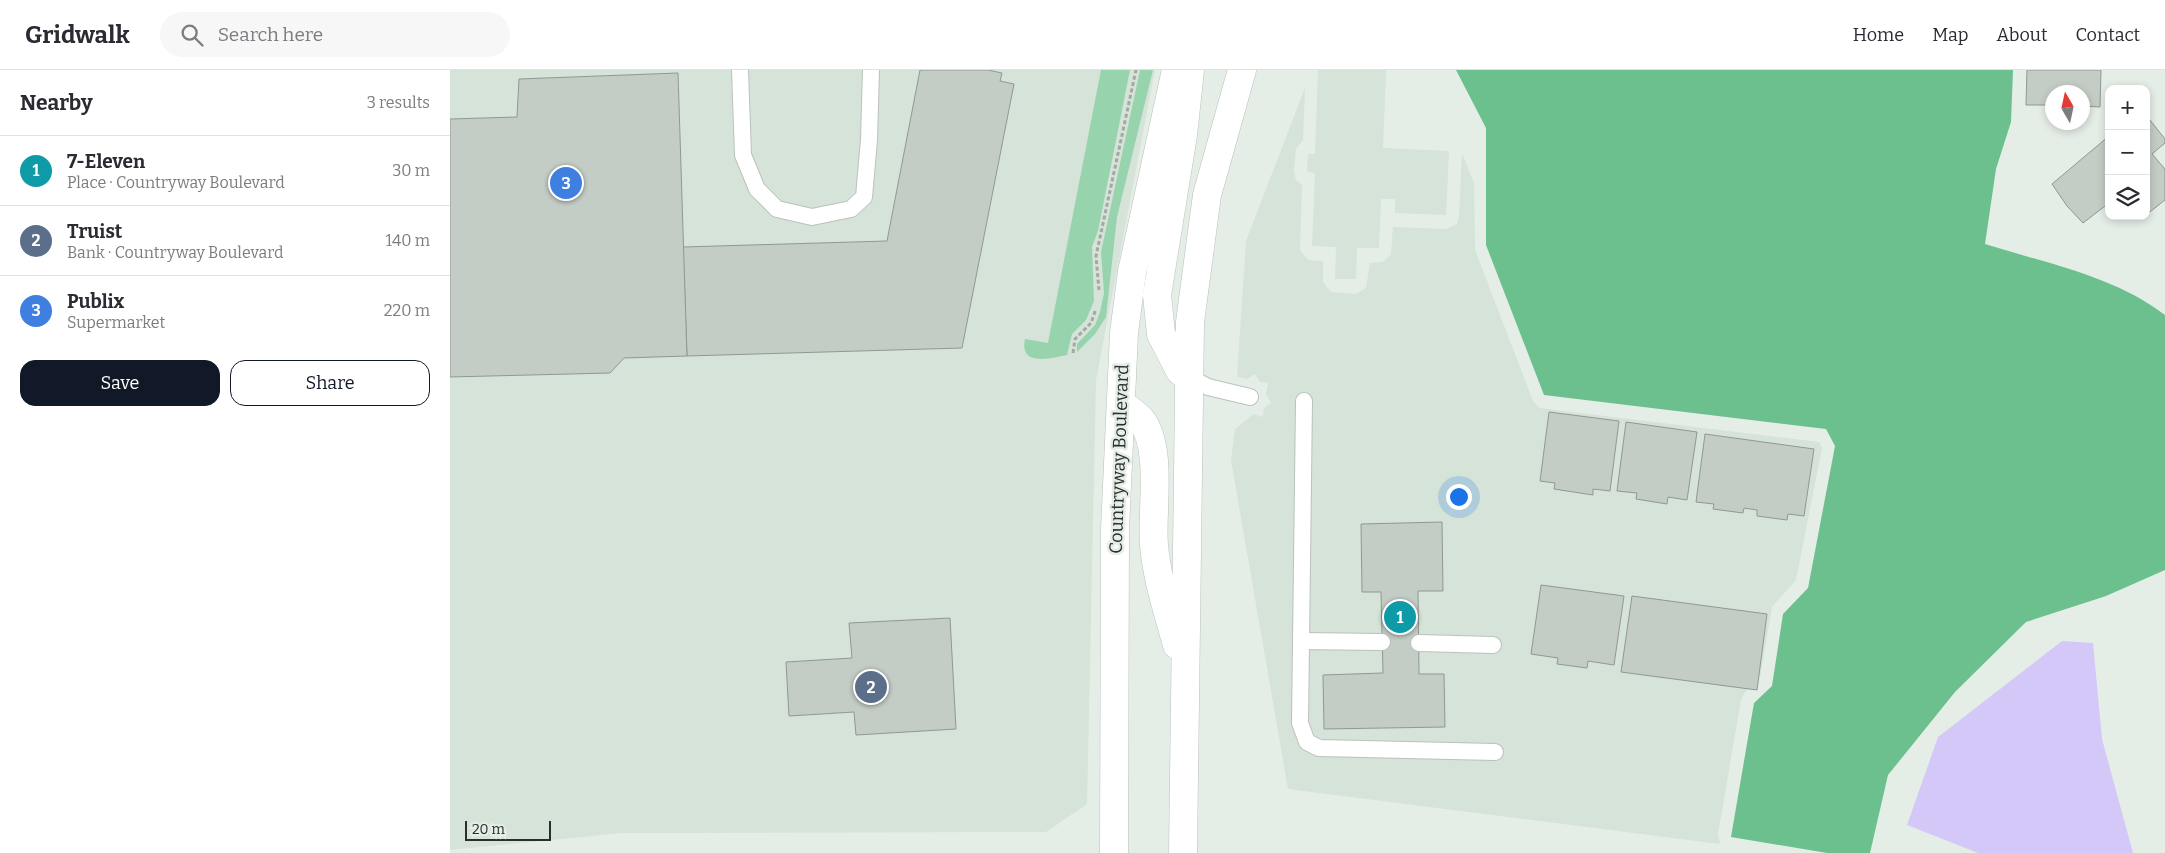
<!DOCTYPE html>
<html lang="en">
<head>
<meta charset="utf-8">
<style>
	:root { --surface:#fff; --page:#f7f7f7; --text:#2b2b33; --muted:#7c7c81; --line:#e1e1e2; --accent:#111827 }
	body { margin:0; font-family:Bitter,serif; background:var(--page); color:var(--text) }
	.controls { position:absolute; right:15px; top:15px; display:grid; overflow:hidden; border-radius:10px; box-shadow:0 2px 8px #0003 }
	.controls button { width:45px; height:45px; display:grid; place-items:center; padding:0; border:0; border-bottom:1px solid var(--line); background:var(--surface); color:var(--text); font:25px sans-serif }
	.compass { position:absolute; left:1595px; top:15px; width:45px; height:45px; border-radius:50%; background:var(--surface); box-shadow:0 2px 8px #0003; rotate:351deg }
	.scale { position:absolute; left:15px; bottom:12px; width:86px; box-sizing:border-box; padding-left:5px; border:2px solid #2b2e2c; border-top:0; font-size:14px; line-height:18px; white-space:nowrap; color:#2b2e2c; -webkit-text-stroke:4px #e5ede7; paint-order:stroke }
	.you { position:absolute; left:1008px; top:426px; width:18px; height:18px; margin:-12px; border:4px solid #fff; border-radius:50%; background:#1a73e8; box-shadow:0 0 0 8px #1a73e833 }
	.badge { display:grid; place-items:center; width:32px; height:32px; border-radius:50%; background:var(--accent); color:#fff; font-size:16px; font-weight:700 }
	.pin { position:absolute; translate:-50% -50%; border:2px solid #fff; box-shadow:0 1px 5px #0006 }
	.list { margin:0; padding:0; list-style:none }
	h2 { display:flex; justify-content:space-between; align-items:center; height:65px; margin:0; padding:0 20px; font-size:21px }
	h2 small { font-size:16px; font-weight:400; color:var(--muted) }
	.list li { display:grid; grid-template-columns:32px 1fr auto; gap:15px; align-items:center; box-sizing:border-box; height:70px; padding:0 20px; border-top:1px solid var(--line) }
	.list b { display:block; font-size:19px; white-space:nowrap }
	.list p { margin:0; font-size:16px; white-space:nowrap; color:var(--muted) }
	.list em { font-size:16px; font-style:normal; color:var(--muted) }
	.actions { display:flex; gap:10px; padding:15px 20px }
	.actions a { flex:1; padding:11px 0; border:1px solid var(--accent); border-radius:15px; text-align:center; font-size:18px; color:var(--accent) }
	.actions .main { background:var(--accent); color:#fff }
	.icon { flex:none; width:28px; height:28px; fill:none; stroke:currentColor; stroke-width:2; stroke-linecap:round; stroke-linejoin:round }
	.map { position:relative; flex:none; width:1715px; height:783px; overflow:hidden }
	header { display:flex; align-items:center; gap:30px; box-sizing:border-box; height:70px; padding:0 25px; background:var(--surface); border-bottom:1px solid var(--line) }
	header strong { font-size:24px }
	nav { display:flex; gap:28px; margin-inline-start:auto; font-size:18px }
	.search { width:350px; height:45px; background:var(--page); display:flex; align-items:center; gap:12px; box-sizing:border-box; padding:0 18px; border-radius:28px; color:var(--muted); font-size:19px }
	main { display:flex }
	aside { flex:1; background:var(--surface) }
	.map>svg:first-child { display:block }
</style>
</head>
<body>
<header>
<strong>Gridwalk</strong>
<div class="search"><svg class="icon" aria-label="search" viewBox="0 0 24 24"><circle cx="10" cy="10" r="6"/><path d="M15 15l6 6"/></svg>Search here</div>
<nav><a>Home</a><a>Map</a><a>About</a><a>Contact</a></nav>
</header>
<main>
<aside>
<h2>Nearby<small>3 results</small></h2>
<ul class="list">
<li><span class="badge" style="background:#0f9aa8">1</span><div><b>7-Eleven</b><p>Place · Countryway Boulevard</p></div><em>30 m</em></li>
<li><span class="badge" style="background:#5c6f8a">2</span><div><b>Truist</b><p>Bank · Countryway Boulevard</p></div><em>140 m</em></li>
<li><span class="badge" style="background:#3f7fe0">3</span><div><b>Publix</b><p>Supermarket</p></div><em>220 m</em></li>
</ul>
<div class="actions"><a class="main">Save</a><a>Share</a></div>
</aside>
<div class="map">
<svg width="1715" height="783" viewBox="0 0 1715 783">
	<rect width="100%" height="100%" fill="#e5ede7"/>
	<g fill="#d5e3d9">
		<polygon points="0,0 705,0 646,310 637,734 596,762 172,763 0,780"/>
		<polygon points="868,0 936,0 933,78 999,81 996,145 945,143 945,129 931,129 929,178 907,178 906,209 885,209 886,177 862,176 865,103 857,102 858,84 865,84"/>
		<polygon points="855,18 853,70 846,79 844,101 846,110 852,115 850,180 858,190 873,191 873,212 881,222 906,224 916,218 920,193 933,192 941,184 943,157 996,159 1007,154 1009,146 1012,83 1024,113 1025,180 1083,331 1089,338 1369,372 1372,378 1346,510 1322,537 1310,608 1295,622 1291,630 1268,764 1270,774 838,719 781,390 785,359 804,344 813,347 814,338 821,333 816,324 818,313 810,312 805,304 797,309 787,307 796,171"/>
	</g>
	<g fill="#97d4ae">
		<path d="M651,0H680L648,161L642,177L644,231L636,250L622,264L617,285C599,289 569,296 575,269L598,273Z"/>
		<polygon points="690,0 703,0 667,147 656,247 645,264 627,282 627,274 645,255 650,242 654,223 651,182"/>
	</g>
	<path fill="#6cc08e" d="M1006,0H1563L1561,52L1546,99L1535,174C1595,193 1664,206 1715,245V500L1656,526L1576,552L1505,622L1438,705L1420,783H1377L1281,767L1304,633L1322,616L1333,544L1358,518L1385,376L1376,359L1094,325L1036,175V58Z"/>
	<polygon fill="#d4c8f8" points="1612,571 1643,573 1652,669 1683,783 1528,783 1457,755 1488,667"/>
	<g fill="#c4ccc6" stroke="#909893">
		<polygon points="470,0 538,0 552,3 550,11 564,14 512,278 237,286 233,177 437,171"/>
		<polygon points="1577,0 1651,0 1650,37 1632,36 1632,22 1602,22 1602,35 1576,35"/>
		<polygon points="228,3 237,286 174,288 160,303 0,307 0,49 67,47 69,9"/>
		<polygon points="1696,45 1715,69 1715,73 1702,84 1715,99 1715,130 1696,145"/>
		<polygon points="1659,66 1659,133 1633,153 1617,136 1602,114"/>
		<polygon points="1099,342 1169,351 1160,421 1143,419 1143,425 1104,419 1105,413 1090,411"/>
		<polygon points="1176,352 1247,362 1237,430 1218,427 1217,434 1186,429 1187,423 1167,421"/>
		<polygon points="1255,364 1364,379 1354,446 1338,444 1337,450 1307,446 1307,440 1294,438 1293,443 1263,439 1264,434 1246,432"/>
		<polygon points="992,452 993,521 968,521 969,604 994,604 995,657 874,659 873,605 933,603 931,522 912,522 911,454"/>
		<polygon points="1091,515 1174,526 1164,595 1138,591 1137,598 1107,594 1108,588 1081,584"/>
		<polygon points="1182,526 1317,544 1307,620 1171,602"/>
		<polygon points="500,548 506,659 406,665 404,642 339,646 336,592 402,588 399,553"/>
	</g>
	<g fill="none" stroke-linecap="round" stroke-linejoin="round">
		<g stroke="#bac2bd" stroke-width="18">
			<g id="service">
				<polyline points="290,0 293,85 307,119 327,139 362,147 401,139 414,127 419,70 421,0"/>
				<polyline points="739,307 758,317 800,327"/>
				<polyline points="854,331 850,653 857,672 869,678 1045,682"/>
				<polyline points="851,571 932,572"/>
				<polyline points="969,573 1043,575"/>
			</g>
		</g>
		<g stroke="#bac2bd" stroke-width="29">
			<g id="tertiary">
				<polyline points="739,307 730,301 711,264 707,225 733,65 740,0"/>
				<path d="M672,334C678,339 688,345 692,351C713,379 701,443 704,475C707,510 718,542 727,575"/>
				<polyline points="664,783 665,459 674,263 682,202 726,0"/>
				<polyline points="733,783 740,252 757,125 792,0"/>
			</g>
		</g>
		<g stroke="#a3a9a5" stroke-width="3" stroke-dasharray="4 2.5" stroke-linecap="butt">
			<polyline points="649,220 646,186 686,0"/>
			<polyline points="623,283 625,269 641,253 646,239"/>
		</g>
		<use href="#service" stroke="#fff" stroke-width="16"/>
		<use href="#tertiary" stroke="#fff" stroke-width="28"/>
	</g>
	<g text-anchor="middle" stroke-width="5" stroke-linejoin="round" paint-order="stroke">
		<g font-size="18" fill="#2b2e2c" stroke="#e5ede7">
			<text transform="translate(669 389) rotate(-88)" y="6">Countryway Boulevard</text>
		</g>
	</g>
</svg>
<div class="controls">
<button>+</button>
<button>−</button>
<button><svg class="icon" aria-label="layers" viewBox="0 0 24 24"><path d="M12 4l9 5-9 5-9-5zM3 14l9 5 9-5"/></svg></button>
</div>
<svg class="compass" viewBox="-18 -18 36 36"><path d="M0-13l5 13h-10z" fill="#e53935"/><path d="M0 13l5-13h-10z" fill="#7c7c81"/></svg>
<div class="scale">20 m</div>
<div class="you"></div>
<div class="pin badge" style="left:950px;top:547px;background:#0f9aa8">1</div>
<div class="pin badge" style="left:421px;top:617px;background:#5c6f8a">2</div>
<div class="pin badge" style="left:116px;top:113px;background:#3f7fe0">3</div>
</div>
</main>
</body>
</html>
